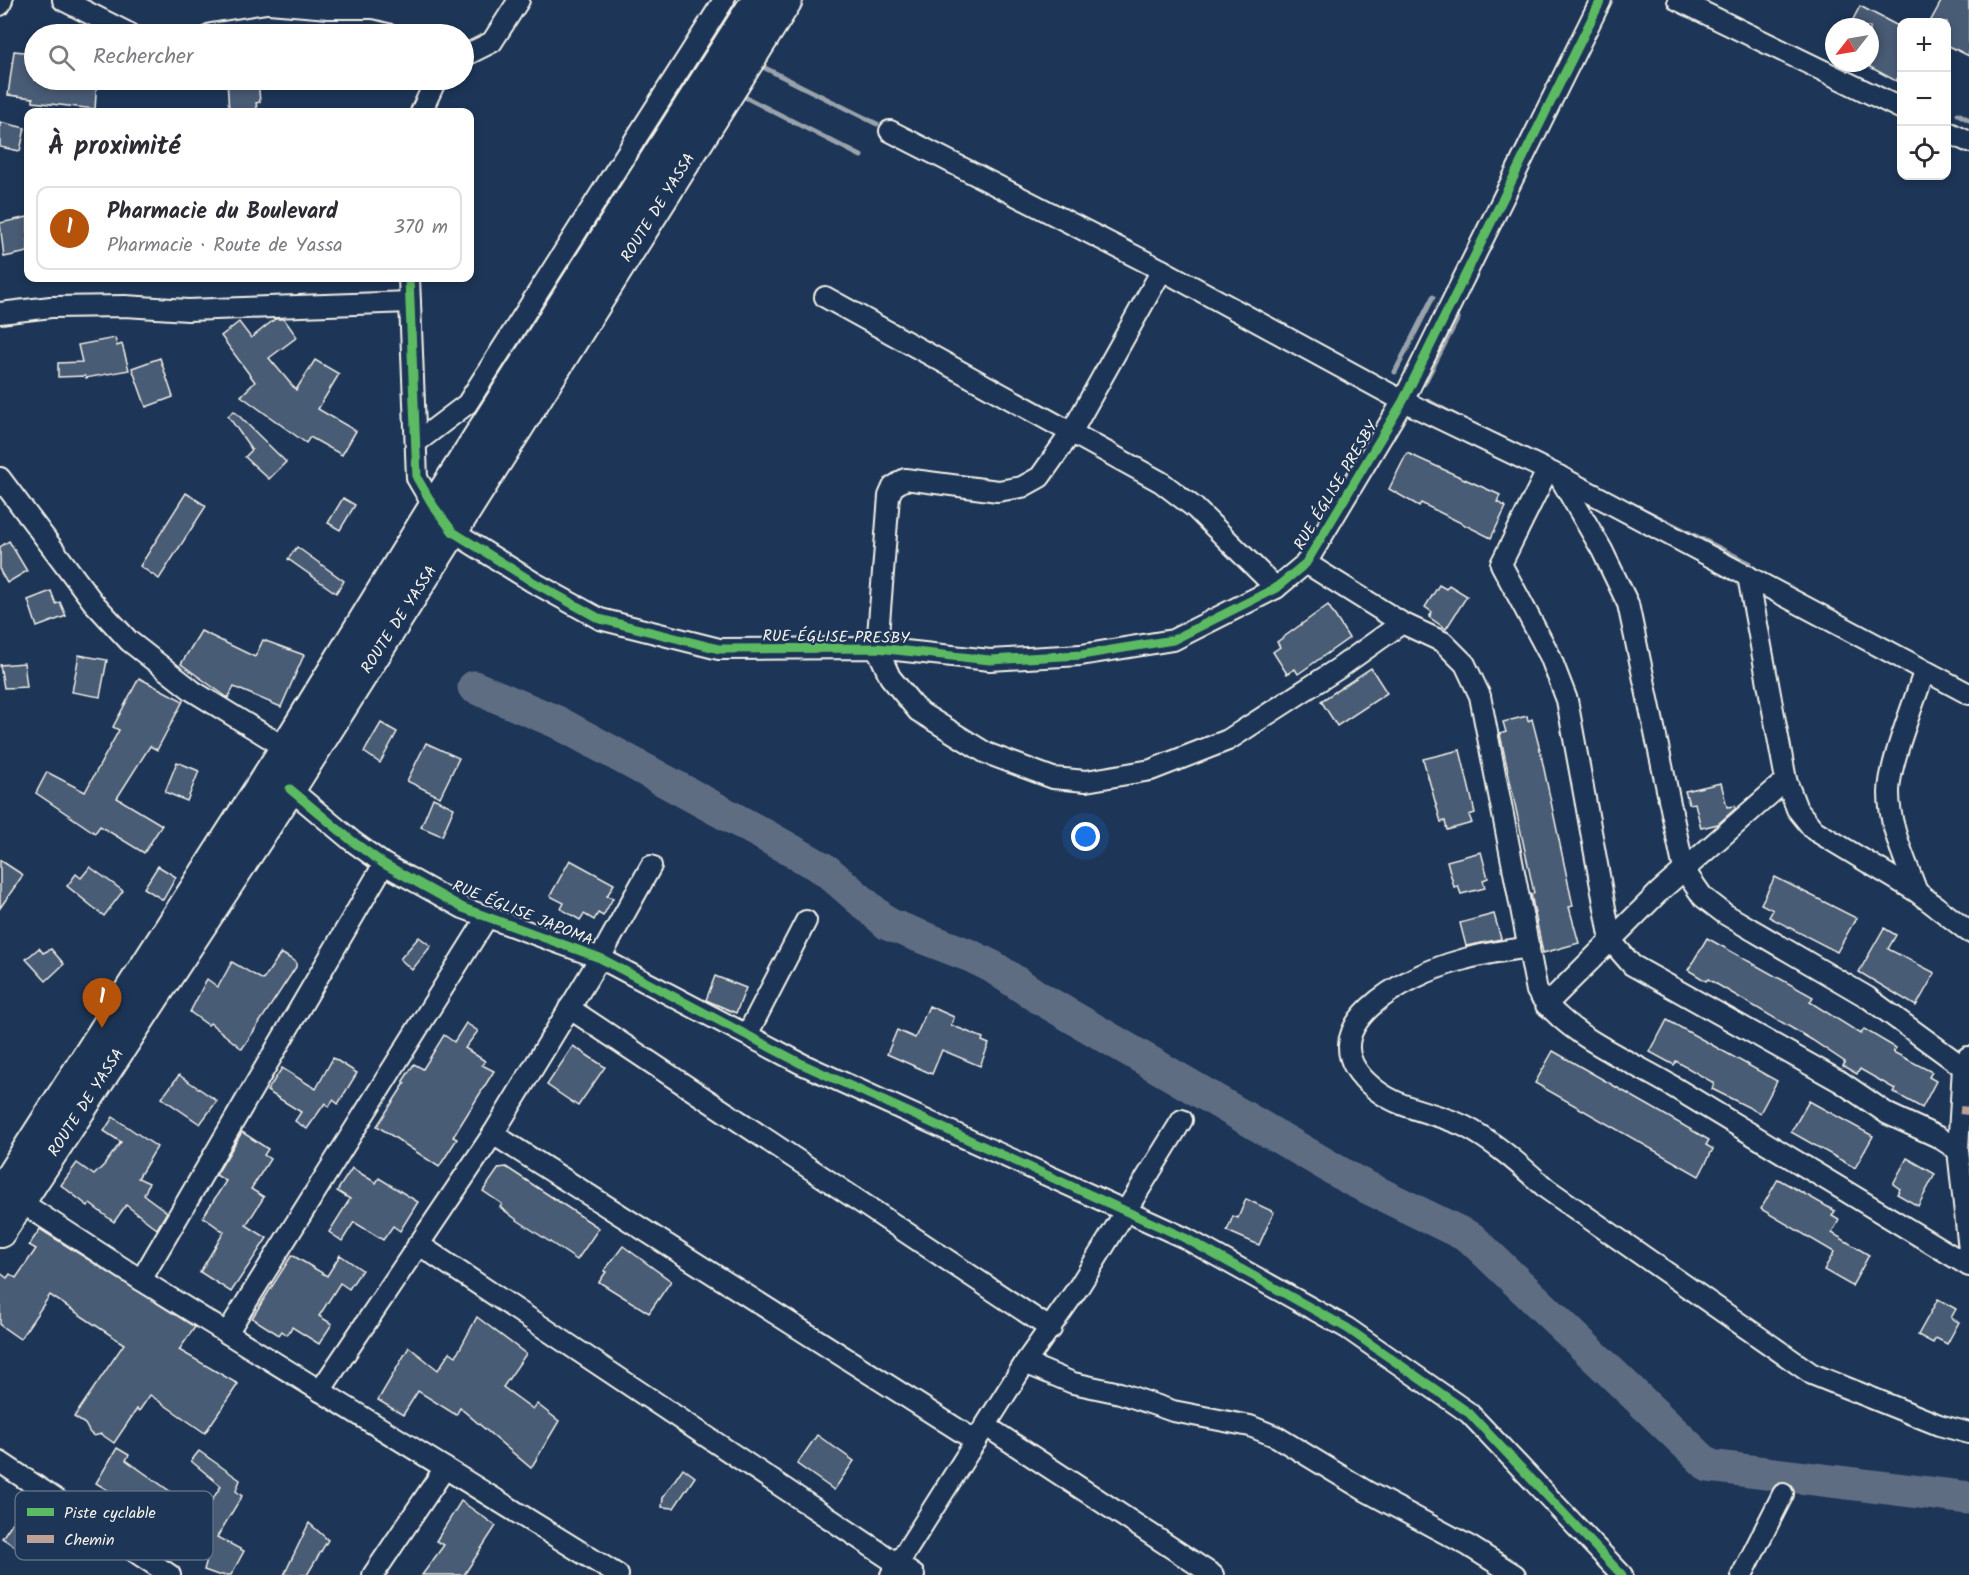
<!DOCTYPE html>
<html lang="fr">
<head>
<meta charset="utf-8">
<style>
	:root { --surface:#fff; --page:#f2f2f3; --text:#2b2b33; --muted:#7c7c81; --line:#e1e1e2; --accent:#b45309 }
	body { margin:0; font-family:Kalam,sans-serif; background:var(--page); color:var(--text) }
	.controls { position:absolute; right:18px; top:18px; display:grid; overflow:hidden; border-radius:12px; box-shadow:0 3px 9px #0003 }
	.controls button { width:54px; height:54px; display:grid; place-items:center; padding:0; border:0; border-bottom:2px solid var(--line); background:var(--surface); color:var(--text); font:30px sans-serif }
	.compass { position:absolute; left:1825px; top:18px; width:54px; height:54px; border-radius:50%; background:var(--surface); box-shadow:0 3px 9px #0003; rotate:239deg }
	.you { position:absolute; left:1086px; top:837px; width:21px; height:21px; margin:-15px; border:4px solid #fff; border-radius:50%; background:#1a73e8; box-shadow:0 0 0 9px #1a73e833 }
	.badge { display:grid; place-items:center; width:39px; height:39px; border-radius:50%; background:var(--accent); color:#fff; font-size:20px; font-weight:700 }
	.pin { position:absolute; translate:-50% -50px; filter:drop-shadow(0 2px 3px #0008) }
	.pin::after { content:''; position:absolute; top:32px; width:21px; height:18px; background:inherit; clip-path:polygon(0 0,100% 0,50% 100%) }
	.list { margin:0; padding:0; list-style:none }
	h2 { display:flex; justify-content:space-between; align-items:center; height:78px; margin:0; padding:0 24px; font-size:26px }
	h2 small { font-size:20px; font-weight:400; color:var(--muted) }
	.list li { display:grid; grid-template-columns:39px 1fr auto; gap:18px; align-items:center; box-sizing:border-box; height:84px; margin:0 12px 12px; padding:0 12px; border:2px solid var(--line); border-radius:12px }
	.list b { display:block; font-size:22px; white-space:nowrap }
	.list p { margin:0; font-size:20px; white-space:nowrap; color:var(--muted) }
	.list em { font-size:20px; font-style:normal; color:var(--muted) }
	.icon { flex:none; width:33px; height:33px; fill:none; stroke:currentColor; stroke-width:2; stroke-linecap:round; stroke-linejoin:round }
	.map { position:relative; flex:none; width:1969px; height:1575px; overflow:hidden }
	.search { position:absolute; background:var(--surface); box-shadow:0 3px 9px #0003; left:24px; top:24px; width:450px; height:66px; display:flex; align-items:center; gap:15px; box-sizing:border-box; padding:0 21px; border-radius:33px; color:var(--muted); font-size:22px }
	.panel { position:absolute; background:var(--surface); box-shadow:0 3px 9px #0003; left:24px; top:108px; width:450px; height:174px; border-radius:12px }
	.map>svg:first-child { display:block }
</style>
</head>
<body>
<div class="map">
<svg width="1969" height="1575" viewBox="0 0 1969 1575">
	<rect width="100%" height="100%" fill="#1d3557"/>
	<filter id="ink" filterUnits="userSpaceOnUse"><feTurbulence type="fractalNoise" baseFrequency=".0167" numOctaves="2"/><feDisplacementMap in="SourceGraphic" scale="12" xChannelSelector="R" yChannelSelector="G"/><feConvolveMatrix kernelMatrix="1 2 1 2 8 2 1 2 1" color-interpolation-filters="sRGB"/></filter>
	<g filter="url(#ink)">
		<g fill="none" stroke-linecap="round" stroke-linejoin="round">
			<g stroke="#9aa2ab" stroke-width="5">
				<polyline points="761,66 877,124"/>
				<polyline points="741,95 861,156"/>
				<polyline points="1958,114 1969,120"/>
				<polyline points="1395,372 1433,297"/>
				<polyline points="1424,384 1458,318"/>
				<polyline points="1428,401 1458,417"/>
				<polyline points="1630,503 1749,563"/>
			</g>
			<polyline stroke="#5e6d82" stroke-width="33" points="474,687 557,722 766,836 826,870 888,924 971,956 993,967 1038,997 1354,1181 1471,1238 1709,1466 1969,1498"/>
		</g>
		<g fill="#485b74" stroke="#f4f1e8" stroke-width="1.5">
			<polygon points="1942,0 1969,0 1969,56 1947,45 1947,22 1930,22"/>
			<polygon points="1860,6 1902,28 1902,71 1896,81 1870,67 1870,27 1849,27"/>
			<polygon points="14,51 34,53 34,80 97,80 95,109 33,102 33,98 8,95"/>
			<polygon points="227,80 258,80 260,102 256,103 258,112 229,112"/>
			<polygon points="0,122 25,128 20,151 0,147"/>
			<polygon points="28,217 28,252 4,257 0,223"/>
			<polygon points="275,319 284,319 297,337 269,358 296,390 315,360 339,374 318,409 356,431 342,455 310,437 306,443 241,396 255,382 221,336 239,322 251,338"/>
			<polygon points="115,338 117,346 122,344 129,370 86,378 85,376 58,377 58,363 82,362 78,345"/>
			<polygon points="160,358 173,397 146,407 132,368"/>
			<polygon points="234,411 286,462 269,479 245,457 252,450 228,416"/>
			<polygon points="1407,453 1500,495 1497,502 1506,507 1491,538 1421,503 1419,506 1389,489"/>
			<polygon points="186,493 206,506 159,579 140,566"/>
			<polygon points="343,498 355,505 340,530 328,523"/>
			<polygon points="9,541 27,571 7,583 0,571 0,547"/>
			<polygon points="297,547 344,581 336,593 288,559"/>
			<polygon points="1439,585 1446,589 1449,585 1467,596 1446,629 1429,617 1432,612 1425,607"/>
			<polygon points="51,591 56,604 60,602 66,616 37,627 28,600"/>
			<polygon points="1328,605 1349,638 1298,674 1295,669 1287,674 1273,652 1280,647 1277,642"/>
			<polygon points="201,631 255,657 263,640 304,655 281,707 234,687 228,698 181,664"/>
			<polygon points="79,655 107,660 100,697 72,692"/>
			<polygon points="24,663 27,687 4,688 0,665"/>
			<polygon points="1371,668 1387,693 1337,726 1321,701"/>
			<polygon points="139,678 183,701 157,750 150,746 117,798 162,825 144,853 100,826 95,833 36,793 47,772 85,792 119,730 113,727"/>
			<polygon points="1527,716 1528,721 1532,719 1540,750 1573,906 1569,907 1579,943 1543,953 1531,894 1534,893 1500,734 1506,732 1503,722"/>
			<polygon points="381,723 397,732 380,763 364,752"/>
			<polygon points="426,743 459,758 440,797 407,781"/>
			<polygon points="1460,750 1475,813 1469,815 1472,823 1447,830 1445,821 1441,822 1423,759"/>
			<polygon points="177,762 199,771 187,801 165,792"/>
			<polygon points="1721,783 1727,807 1735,806 1735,809 1718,824 1701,828 1695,803 1689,804 1685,791"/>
			<polygon points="433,798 454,808 442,836 421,827"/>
			<polygon points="1481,852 1488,878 1483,880 1485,888 1461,894 1458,886 1454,887 1447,861"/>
			<polygon points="0,860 23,875 0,908"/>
			<polygon points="570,860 614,884 607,896 613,898 603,916 598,913 594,920 584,914 580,920 561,909 564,903 550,896"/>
			<polygon points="158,866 176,877 163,900 144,888"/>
			<polygon points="90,867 123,891 104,916 67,886 76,874 81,878"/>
			<polygon points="1775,877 1856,918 1837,952 1769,917 1773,910 1761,904"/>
			<polygon points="1494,914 1501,939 1466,946 1460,923"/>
			<polygon points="1884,928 1896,935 1888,949 1935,973 1916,1006 1859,972"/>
			<polygon points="419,937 431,946 412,970 400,959"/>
			<polygon points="1707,938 1813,997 1810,1002 1861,1034 1864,1029 1896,1048 1893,1052 1932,1072 1929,1077 1936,1081 1922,1108 1893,1092 1895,1089 1860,1069 1857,1074 1843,1066 1845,1062 1812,1040 1708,979 1706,981 1688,970"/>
			<polygon points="39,948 43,953 51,949 64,964 46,981 26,959"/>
			<polygon points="281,953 296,962 296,967 242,1049 210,1023 208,1025 190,1012 207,979 218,987 232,962 263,980"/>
			<polygon points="715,976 746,988 736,1013 706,1000"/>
			<polygon points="929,1006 954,1017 951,1025 983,1038 982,1041 989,1044 980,1066 942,1050 932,1074 887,1054 897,1030 915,1038"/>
			<polygon points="1667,1020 1777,1081 1760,1113 1712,1089 1714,1083 1676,1061 1674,1065 1650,1052"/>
			<polygon points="466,1023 478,1031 465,1048 485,1061 482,1065 494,1071 453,1137 457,1139 439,1167 377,1126 405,1083 403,1081 414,1064 423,1069 444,1035 454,1042"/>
			<polygon points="573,1046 605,1067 578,1106 547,1085"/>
			<polygon points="1553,1051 1709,1140 1706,1145 1713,1149 1699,1176 1535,1083"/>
			<polygon points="333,1058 357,1073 338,1104 333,1100 329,1107 325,1103 307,1129 295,1121 301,1112 267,1091 282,1068 316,1089"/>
			<polygon points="179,1075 217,1101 200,1124 162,1098"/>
			<polygon points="1809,1101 1873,1136 1855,1168 1791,1132"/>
			<polygon points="113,1117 157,1147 138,1178 149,1183 144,1195 167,1212 157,1229 126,1205 114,1222 90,1204 88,1206 61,1185 77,1163 94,1175 104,1165 121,1142 104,1131"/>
			<polygon points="242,1132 268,1149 264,1155 270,1159 251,1189 264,1197 246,1225 267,1238 231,1292 200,1272 224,1232 203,1217 226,1181 216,1175"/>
			<polygon points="1907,1158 1935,1174 1918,1206 1897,1194 1900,1189 1893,1184"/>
			<polygon points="506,1167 599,1228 577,1260 517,1220 500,1207 502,1204 483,1191 499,1168"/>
			<polygon points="352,1168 376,1183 379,1178 418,1202 400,1231 393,1226 383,1240 354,1222 342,1241 329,1232 350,1199 337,1191"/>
			<polygon points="1778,1179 1835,1211 1832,1216 1839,1220 1832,1233 1869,1255 1852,1286 1824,1270 1834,1252 1761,1209"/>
			<polygon points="1246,1199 1274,1212 1259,1245 1227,1231 1233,1216 1238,1218"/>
			<polygon points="40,1229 195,1327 179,1350 238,1384 205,1433 150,1395 139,1411 137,1409 114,1443 101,1434 94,1436 90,1433 85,1424 74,1417 124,1344 50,1295 20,1339 0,1325 0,1273 7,1278 10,1274 16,1278 36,1249 29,1245"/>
			<polygon points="623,1246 671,1281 649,1313 599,1282 606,1272 604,1271"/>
			<polygon points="292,1255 327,1276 340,1255 362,1270 349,1289 340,1283 319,1316 332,1324 319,1344 292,1327 287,1335 282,1331 279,1335 252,1318"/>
			<polygon points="1938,1299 1956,1309 1951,1318 1959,1322 1947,1344 1936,1338 1933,1343 1918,1335"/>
			<polygon points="477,1317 526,1354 503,1387 533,1409 537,1404 559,1421 531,1468 460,1408 456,1415 418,1391 403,1415 378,1400 409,1347 438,1370 450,1352 456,1356"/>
			<polygon points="817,1435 854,1461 834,1490 797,1464"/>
			<polygon points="117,1448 129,1455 126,1460 171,1492 152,1526 115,1503 119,1497 96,1483"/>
			<polygon points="199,1451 240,1480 236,1491 242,1496 217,1537 244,1551 231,1575 218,1575 204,1570 207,1559 184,1544 221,1486 191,1461"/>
			<polygon points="683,1468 695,1477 674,1508 662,1507 663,1497"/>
			<polygon points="461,1501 496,1526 464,1575 422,1575 444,1545 436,1541"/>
			<polygon points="25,1504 53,1523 31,1557 2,1538"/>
			<polygon points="309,1523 328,1540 307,1575 284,1575"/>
		</g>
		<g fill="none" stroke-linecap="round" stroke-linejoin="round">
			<g stroke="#f4f1e8" stroke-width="24">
				<g id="street">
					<polyline points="63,0 130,34"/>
					<polyline points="1678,0 1902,109"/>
					<polyline points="0,5 2,0"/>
					<polyline points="211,34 267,25 327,30 371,30 387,34"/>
					<polyline points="464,56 492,42 519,0"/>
					<polyline points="421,112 436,80"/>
					<polyline points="890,131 1162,270 1403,401 1559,476 1969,694"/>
					<polyline points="1946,131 1969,142"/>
					<polyline points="1162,270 1071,433 1040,477 1022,487 998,491 905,479 893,487 889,496 877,648 890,677 918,711 986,753 1053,778 1086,781 1151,770 1228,740 1339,668 1402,623"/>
					<polyline points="409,278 417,478 434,507 453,532 533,582 600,619 719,649 877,648 990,660 1081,655 1173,640 1276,588 1306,563 1403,401 1601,0"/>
					<polyline points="825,297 1161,482 1195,508 1276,588"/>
					<polyline points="0,313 51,307 125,306 188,310 410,302"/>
					<polyline points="417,442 467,404 724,0"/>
					<polyline points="1547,471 1501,564 1550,656 1567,700 1611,941 1632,965 1841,1082 1888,1114 1938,1137 1958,1150"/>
					<polyline points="1559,476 1602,550 1628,604 1684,870 1703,897 1725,914 1867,997 1963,1067"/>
					<polyline points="0,478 93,602 129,641 193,691 294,753"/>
					<path d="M1306,563L1402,623L1443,642L1465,664L1480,696L1537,991C1565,1036 1632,1061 1677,1089C1774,1148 1872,1207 1969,1266"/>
					<polyline points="1748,576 1786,780 1797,809 1814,830 1917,892 1969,932"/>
					<polyline points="290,789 352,841 384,864 463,908 600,958 802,1064 1185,1238 1347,1328 1469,1413 1622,1575"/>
					<path d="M1917,892C1906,861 1889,827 1889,793C1889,764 1914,703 1924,672"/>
					<path d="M1529,947C1507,951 1484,953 1462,960C1408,974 1298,1030 1376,1090C1402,1110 1435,1112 1464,1126C1494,1141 1522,1167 1547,1189L1812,1374L1939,1425L1969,1433"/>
					<polyline points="1546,1005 1659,892 1786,780"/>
					<polyline points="569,1008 1051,1329"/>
					<polyline points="748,1033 806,921"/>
					<polyline points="1968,1057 1963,1067 1958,1150 1969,1250"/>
					<polyline points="493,1134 976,1441"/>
					<polyline points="10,1195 141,1280 618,1575"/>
					<polyline points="418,1244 914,1575"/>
					<polyline points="141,1280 384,864"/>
					<polyline points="227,1333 488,916"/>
					<polyline points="1025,1363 1073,1383 1120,1393 1173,1411 1250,1426 1277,1437 1366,1491 1469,1546 1515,1575"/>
					<polyline points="320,1391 493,1134 600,958 651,866"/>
					<polyline points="986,1426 1213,1575"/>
					<polyline points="0,1462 170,1575"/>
					<polyline points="373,1575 445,1468"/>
					<polyline points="891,1575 1025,1363 1080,1285 1182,1120"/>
					<polyline points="1742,1575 1783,1494"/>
				</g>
			</g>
			<g stroke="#f4f1e8" stroke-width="34">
				<g id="primary">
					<polyline points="0,1193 285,749 434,507 757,0"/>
					<polyline points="0,1232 290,789 787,0"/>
				</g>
			</g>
			<use href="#street" stroke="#1d3557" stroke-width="20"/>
			<use href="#primary" stroke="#1d3557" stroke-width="30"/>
			<polyline stroke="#bda197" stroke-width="8" stroke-dasharray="15 8" stroke-linecap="butt" points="1960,1110 1969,1111"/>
			<g stroke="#1d3557" stroke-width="13">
				<g id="cycleway">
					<polyline points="409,278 417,478 434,507 453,532 533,582 600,619 719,649 877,648 990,660 1081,655 1173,640 1276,588 1306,563 1403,401 1601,0"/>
					<polyline points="290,789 352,841 384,864 463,908 600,958 802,1064 1185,1238 1347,1328 1469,1413 1622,1575"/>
				</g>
			</g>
			<use href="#cycleway" stroke="#5cba63" stroke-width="9"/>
		</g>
	</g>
	<g text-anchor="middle" stroke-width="4.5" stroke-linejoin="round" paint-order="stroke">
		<g font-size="16" fill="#f4f1e8" stroke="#1d3557">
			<text transform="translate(657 207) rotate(-58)" y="6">ROUTE DE YASSA</text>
			<text transform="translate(1335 485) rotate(-59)" y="6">RUE ÉGLISE PRESBY</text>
			<text transform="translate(398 619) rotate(-57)" y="6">ROUTE DE YASSA</text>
			<text transform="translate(836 636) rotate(1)" y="6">RUE ÉGLISE PRESBY</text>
			<text transform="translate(523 912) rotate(22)" y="6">RUE ÉGLISE JAPOMA</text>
			<text transform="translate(85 1102) rotate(-57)" y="6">ROUTE DE YASSA</text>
		</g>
	</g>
	<rect x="15" y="1491" width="198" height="69" rx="9" fill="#1d3557" stroke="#5e6d82" stroke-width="1.5"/>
	<rect x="27" y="1508" width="27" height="8" fill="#5cba63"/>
	<rect x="27" y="1535" width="27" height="8" fill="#bda197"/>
	<g font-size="16" fill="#f4f1e8">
		<text x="64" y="1518">Piste cyclable</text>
		<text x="64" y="1545">Chemin</text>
	</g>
</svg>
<div class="controls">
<button>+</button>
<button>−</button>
<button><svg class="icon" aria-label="locate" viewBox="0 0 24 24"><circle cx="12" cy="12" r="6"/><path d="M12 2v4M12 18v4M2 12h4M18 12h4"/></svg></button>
</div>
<svg class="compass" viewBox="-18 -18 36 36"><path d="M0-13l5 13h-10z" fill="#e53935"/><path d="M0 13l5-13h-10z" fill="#7c7c81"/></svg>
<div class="you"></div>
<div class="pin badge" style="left:102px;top:1028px">1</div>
<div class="search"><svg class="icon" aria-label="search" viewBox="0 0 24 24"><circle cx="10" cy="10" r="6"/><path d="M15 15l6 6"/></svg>Rechercher</div>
<section class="panel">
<h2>À proximité<small></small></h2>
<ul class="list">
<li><span class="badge">1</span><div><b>Pharmacie du Boulevard</b><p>Pharmacie · Route de Yassa</p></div><em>370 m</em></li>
</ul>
</section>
</div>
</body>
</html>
